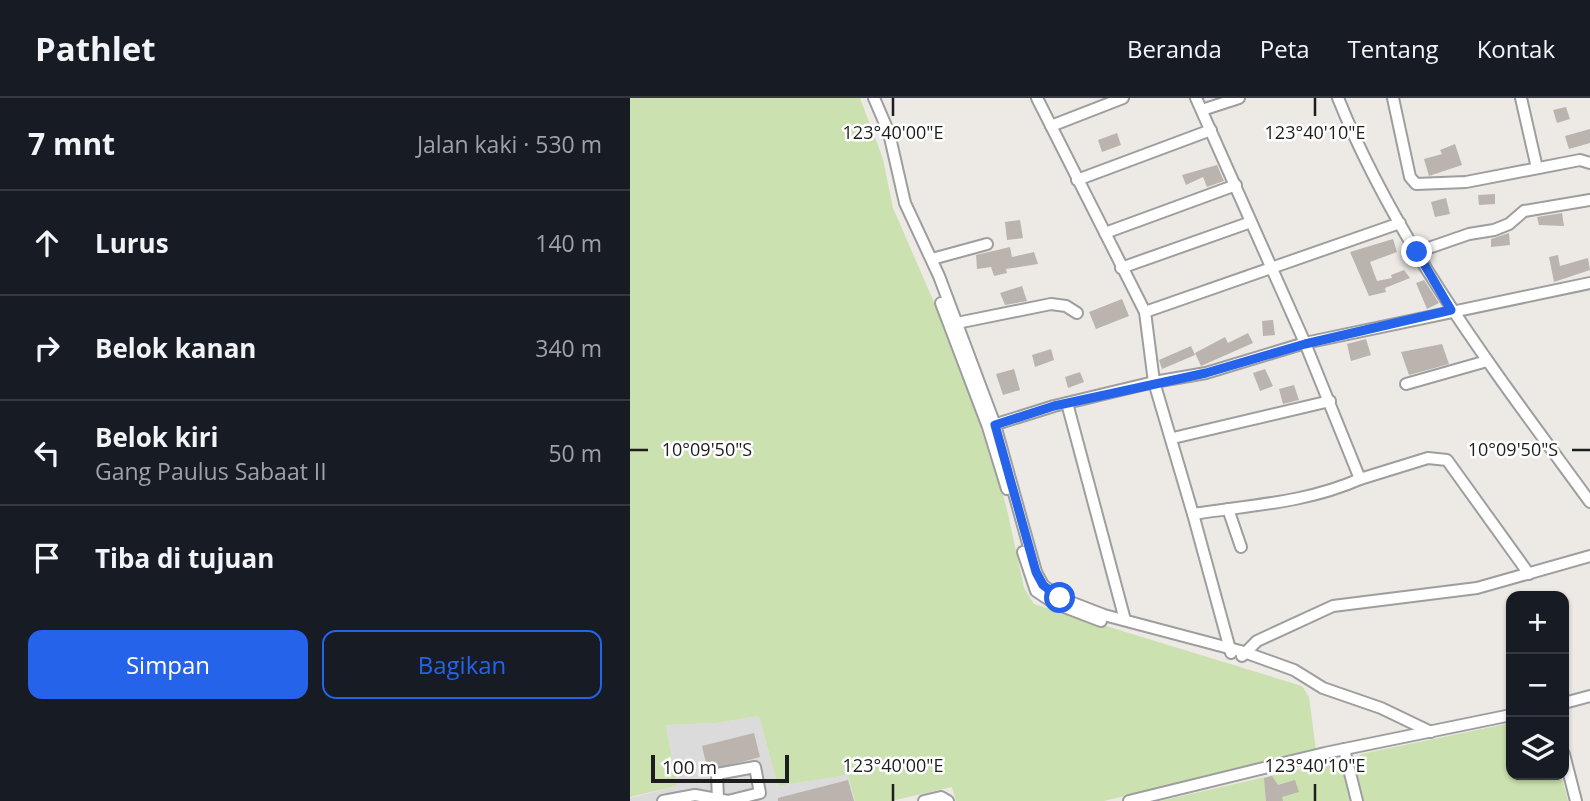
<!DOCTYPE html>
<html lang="id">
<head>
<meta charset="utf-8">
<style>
	:root { --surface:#171b24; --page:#242831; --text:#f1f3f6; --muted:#9ea1a6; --line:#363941; --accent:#2563eb }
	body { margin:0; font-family:"Open Sans",sans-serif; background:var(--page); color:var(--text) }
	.controls { position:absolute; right:21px; bottom:21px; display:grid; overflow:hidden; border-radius:14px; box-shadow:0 2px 5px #0004 }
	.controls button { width:63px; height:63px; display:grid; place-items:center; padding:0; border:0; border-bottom:2px solid var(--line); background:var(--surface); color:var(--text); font:35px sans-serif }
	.scale { position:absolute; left:21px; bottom:18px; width:138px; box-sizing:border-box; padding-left:7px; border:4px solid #1d1d1d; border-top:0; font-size:19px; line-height:24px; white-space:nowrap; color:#1d1d1d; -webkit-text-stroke:5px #fff; paint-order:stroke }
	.stop { position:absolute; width:21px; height:21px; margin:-16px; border:5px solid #2563eb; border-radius:50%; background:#fff }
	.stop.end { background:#2563eb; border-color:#fff; box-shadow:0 2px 7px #0008 }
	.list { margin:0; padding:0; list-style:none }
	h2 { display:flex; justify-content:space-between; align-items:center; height:91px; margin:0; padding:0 28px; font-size:30px }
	h2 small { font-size:23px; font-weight:400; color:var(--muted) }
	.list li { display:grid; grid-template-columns:46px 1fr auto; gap:21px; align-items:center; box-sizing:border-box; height:105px; padding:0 28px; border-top:2px solid var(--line) }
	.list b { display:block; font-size:26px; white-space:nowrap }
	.list p { margin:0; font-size:23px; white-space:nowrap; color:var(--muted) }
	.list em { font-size:23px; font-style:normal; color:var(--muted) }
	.actions { display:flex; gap:14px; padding:21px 28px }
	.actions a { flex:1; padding:16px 0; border:2px solid var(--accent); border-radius:14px; text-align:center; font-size:24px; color:var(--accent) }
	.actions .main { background:var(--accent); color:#fff }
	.icon { flex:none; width:38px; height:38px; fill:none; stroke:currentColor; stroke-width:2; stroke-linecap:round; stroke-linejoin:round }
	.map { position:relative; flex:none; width:960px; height:703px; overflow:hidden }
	header { display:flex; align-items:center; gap:42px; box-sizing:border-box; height:98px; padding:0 35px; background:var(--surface); border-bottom:2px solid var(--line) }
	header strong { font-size:33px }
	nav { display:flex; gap:38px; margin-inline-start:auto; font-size:24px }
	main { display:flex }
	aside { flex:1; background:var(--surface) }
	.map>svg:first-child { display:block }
</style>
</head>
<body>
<header>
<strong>Pathlet</strong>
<nav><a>Beranda</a><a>Peta</a><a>Tentang</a><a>Kontak</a></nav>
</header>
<main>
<aside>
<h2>7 mnt<small>Jalan kaki · 530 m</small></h2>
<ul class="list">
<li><svg class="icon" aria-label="ahead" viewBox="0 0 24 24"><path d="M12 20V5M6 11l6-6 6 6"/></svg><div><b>Lurus</b></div><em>140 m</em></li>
<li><svg class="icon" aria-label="right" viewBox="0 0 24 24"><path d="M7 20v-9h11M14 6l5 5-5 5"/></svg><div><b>Belok kanan</b></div><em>340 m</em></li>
<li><svg class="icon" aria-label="left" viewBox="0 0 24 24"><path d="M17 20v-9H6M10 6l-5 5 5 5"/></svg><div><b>Belok kiri</b><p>Gang Paulus Sabaat II</p></div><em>50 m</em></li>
<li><svg class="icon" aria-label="arrive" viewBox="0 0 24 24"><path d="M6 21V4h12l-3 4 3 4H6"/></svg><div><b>Tiba di tujuan</b></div></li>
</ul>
<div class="actions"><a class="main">Simpan</a><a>Bagikan</a></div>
</aside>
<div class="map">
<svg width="960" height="703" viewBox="0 0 960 703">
	<rect width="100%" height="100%" fill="#edeae5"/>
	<polygon fill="#dbdbdb" points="129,618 148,688 218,677 225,703 0,703 0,700 47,688 36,627 86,625"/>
	<g fill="#cbe1b0">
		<polygon points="0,0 230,0 253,61 263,110 327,257 376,407 394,490 404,506 672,588 679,599 686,652 474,703 326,703 322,689 261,703 225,703 218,677 148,688 129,618 86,625 36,627 47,688 0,699"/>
		<polygon points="881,625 881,677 931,677 938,703 729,703 722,666 731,656"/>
		<polygon points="697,665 713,674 720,703 530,703"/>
	</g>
	<g fill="#bab3ae">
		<polygon points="936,9 940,21 927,25 923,12"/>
		<polygon points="960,31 960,45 939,51 935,38"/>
		<polygon points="487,35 491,47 472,54 468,42"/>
		<polygon points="825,46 832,67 799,78 794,61 812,56 810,52"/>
		<polygon points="587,67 594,83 577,89 573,79 556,87 552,77"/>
		<polygon points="865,96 865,106 849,107 848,97"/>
		<polygon points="816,100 820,116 805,119 801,104"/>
		<polygon points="932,115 934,128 909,127 907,119"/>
		<polygon points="390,122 393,140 377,142 375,124"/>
		<polygon points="879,135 880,147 861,149 861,141"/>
		<polygon points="763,141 767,154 740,164 747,183 762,180 761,177 774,172 780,180 755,190 756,194 739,198 720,154"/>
		<polygon points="380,149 382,159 404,154 408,166 376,171 377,175 364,178 361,169 347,171 346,157"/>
		<polygon points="928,157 930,168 958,160 960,172 924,184 919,159"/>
		<polygon points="794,182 809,205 797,211 786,185"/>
		<polygon points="392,188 397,203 375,207 370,195"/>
		<polygon points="492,201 499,218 466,231 459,214"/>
		<polygon points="643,222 645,237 633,238 632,223"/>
		<polygon points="618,235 623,245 571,268 565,255 595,239 598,245"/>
		<polygon points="736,241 741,257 721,263 717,246"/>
		<polygon points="812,246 819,266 779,277 771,254"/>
		<polygon points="561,248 565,257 532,271 529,262"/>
		<polygon points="421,251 424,262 405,269 402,257"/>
		<polygon points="384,271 390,292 373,297 366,276"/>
		<polygon points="635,271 643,288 630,293 623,275"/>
		<polygon points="450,274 454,284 438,290 435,279"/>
		<polygon points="664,287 669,302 653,306 649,291"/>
		<polygon points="124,635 130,659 78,673 72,648"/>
		<polygon points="642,678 648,687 665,682 669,694 652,699 653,703 636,703 634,680"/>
		<polygon points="218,682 224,703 148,703 148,700"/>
	</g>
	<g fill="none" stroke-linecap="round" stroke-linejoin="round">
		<g stroke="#9e9e9e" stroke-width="14">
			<g id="minor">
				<polyline points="244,0 259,35 275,105 309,178 365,327 406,474 413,487 430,500 474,517 614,554 664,572 693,590 751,610 801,634"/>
				<polyline points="407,0 515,214 524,284 576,275 675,245 566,0"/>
				<path d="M708,0C768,149 866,275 960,404"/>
				<polyline points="763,0 780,79 786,86 836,84 950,62 960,65"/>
				<polyline points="891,0 907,70"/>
				<polyline points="572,12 609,0"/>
				<polyline points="421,28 493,0"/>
				<polyline points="447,82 581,32"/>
				<polyline points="475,135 606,87"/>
				<polyline points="787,154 839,136 864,132 879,126 894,113 960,102"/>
				<polyline points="302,161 357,146"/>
				<polyline points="491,170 621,124"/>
				<polyline points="311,205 358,329 377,391"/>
				<polyline points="515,214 770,125"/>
				<polyline points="322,226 421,206 436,208 447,215"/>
				<polyline points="776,286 857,263"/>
				<polyline points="437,305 495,522"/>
				<path d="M360,328L424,308L524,284L563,416C620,407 676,405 730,381L675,245L960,185"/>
				<polyline points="543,340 700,303"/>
				<polyline points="730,381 798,360 817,362 899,476"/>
				<polyline points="598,411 611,449"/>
				<polyline points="563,416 601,555"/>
				<polyline points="393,454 406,493 424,505 471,523"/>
				<polyline points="612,558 627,543 703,508 847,490 960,458"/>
				<polyline points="934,605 960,598"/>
				<polyline points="714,651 727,703"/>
				<polyline points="934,656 946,703"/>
				<polyline points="33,703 65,697 98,703 130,695 125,669 87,676 88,702"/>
				<polyline points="294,703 311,699 318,703"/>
				<polyline points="499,703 695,655 881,617"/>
			</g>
		</g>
		<use href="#minor" stroke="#fff" stroke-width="10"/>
	</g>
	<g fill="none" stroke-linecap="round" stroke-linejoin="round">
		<polyline stroke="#2563eb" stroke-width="9" points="430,500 413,487 406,474 365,327 424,308 576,275 675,246 821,212 787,154"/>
	</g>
	<path fill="none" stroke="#1d1d1d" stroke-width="2.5" d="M263,0V18M685,0V18M0,352H18M942,352H960M263,686V703M685,686V703"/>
	<g font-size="18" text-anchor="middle" fill="#1d1d1d" stroke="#fff" stroke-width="5" stroke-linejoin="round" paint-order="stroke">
		<text x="263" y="41">123°40'00"E</text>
		<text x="685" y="41">123°40'10"E</text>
		<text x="77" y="358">10°09'50"S</text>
		<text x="883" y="358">10°09'50"S</text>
		<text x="263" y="674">123°40'00"E</text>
		<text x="685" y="674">123°40'10"E</text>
	</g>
</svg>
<div class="controls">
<button>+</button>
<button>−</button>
<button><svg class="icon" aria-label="layers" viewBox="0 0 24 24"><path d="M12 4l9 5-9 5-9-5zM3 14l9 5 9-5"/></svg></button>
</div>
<div class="scale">100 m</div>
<div class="stop" style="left:430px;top:500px"></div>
<div class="stop end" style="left:787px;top:154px"></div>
</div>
</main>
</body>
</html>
